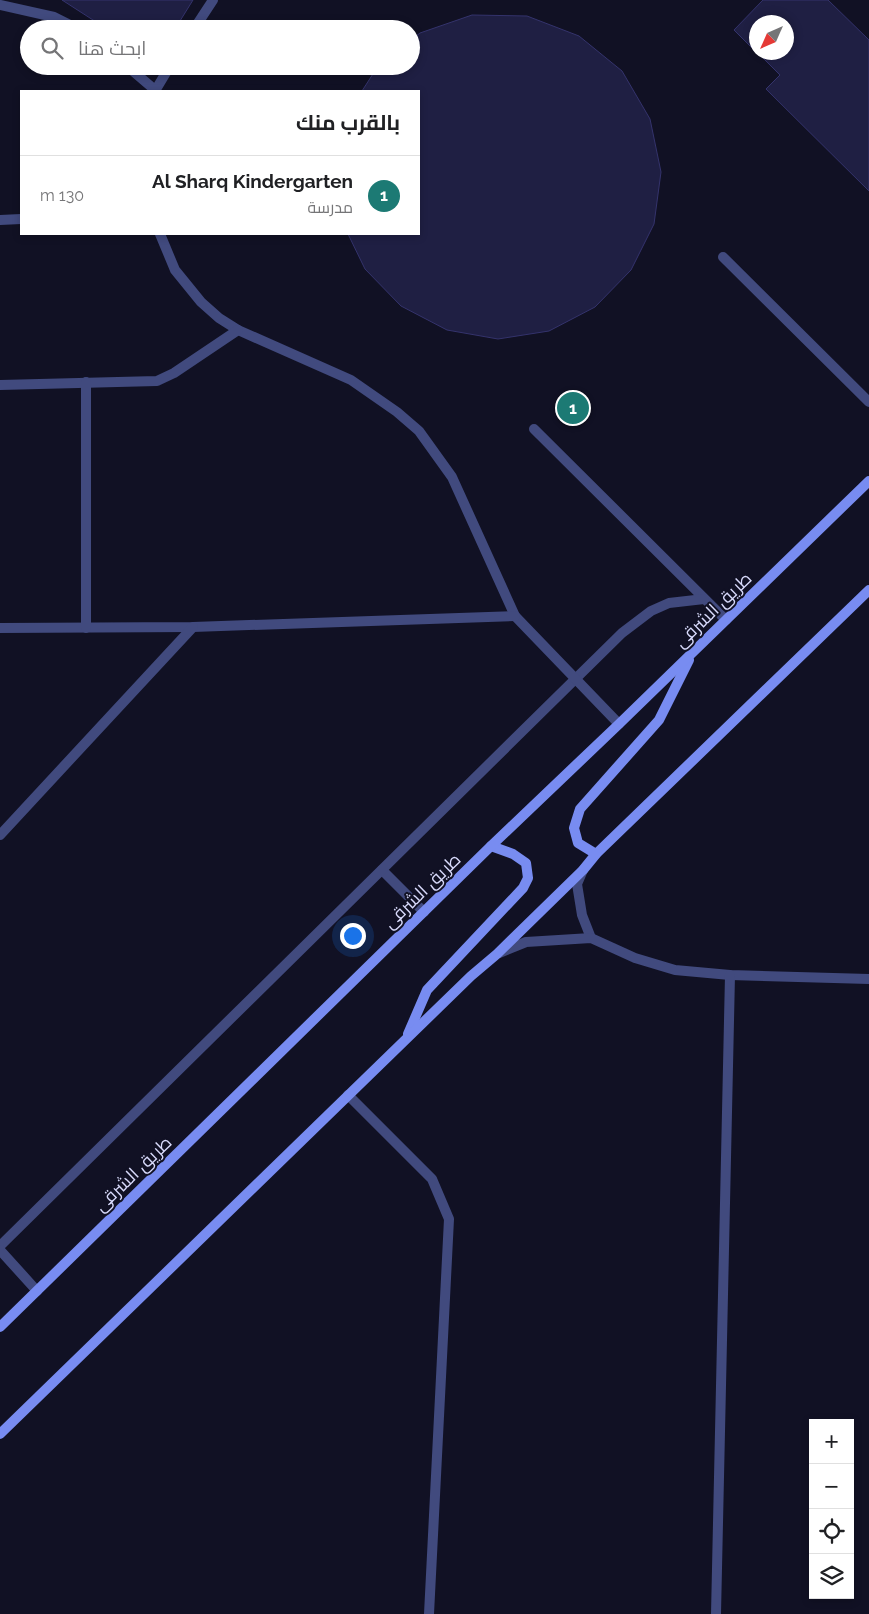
<!DOCTYPE html>
<html lang="ar">
<head>
<meta charset="utf-8">
<style>
	:root { --surface:#fff; --page:#f6f6f6; --text:#202124; --muted:#757577; --line:#e0e0e0; --accent:#1c7a74 }
	body { margin:0; font-family:Raleway,Cairo,sans-serif; background:var(--page); color:var(--text); direction:rtl }
	.controls { position:absolute; right:15px; bottom:15px; display:grid; overflow:hidden; border-radius:0px; box-shadow:0 2px 8px #0003 }
	.controls button { width:45px; height:45px; display:grid; place-items:center; padding:0; border:0; border-bottom:1px solid var(--line); background:var(--surface); color:var(--text); font:25px sans-serif }
	.compass { position:absolute; left:749px; top:15px; width:45px; height:45px; border-radius:50%; background:var(--surface); box-shadow:0 2px 8px #0003; rotate:225deg }
	.you { position:absolute; left:352px; top:935px; width:18px; height:18px; margin:-12px; border:4px solid #fff; border-radius:50%; background:#1a73e8; box-shadow:0 0 0 8px #1a73e833 }
	.badge { display:grid; place-items:center; width:32px; height:32px; border-radius:50%; background:var(--accent); color:#fff; font-size:16px; font-weight:700 }
	.pin { position:absolute; translate:-50% -50%; border:2px solid #fff; box-shadow:0 1px 5px #0006 }
	.list { margin:0; padding:0; list-style:none }
	h2 { display:flex; justify-content:space-between; align-items:center; height:65px; margin:0; padding:0 20px; font-size:21px }
	h2 small { font-size:16px; font-weight:400; color:var(--muted) }
	.list li { display:grid; grid-template-columns:32px 1fr auto; gap:15px; align-items:center; box-sizing:border-box; height:80px; padding:0 20px; border-top:1px solid var(--line) }
	.list b { display:block; font-size:19px; white-space:nowrap }
	.list p { margin:0; font-size:16px; white-space:nowrap; color:var(--muted) }
	.list em { font-size:16px; font-style:normal; color:var(--muted) }
	.icon { flex:none; width:28px; height:28px; fill:none; stroke:currentColor; stroke-width:2; stroke-linecap:round; stroke-linejoin:round }
	.map { position:relative; flex:none; width:869px; height:1614px; overflow:hidden; direction:ltr }
	.search { position:absolute; background:var(--surface); box-shadow:0 2px 8px #0003; left:20px; top:20px; width:400px; height:55px; display:flex; align-items:center; gap:12px; box-sizing:border-box; padding:0 18px; border-radius:28px; color:var(--muted); font-size:19px }
	.panel { position:absolute; background:var(--surface); box-shadow:0 2px 8px #0003; left:20px; top:90px; width:400px; height:145px; border-radius:0px; direction:rtl }
	.map>svg:first-child { display:block }
</style>
</head>
<body>
<div class="map">
<svg width="869" height="1614" viewBox="0 0 869 1614">
	<rect width="100%" height="100%" fill="#111124"/>
	<g fill="#1f1f43" stroke="#34336c">
		<polygon points="62,0 193,0 175,29 107,29"/>
		<polygon points="763,0 828,0 869,40 869,191 766,89 780,75 757,52 786,52 786,22 756,22 756,52 734,30"/>
		<polygon points="472,15 527,16 579,36 622,71 650,119 661,172 654,224 631,270 595,307 549,331 498,339 447,330 401,306 365,269 348,234 419,234 419,91 362,91 378,66 411,66 411,40 420,33"/>
	</g>
	<g fill="none" stroke-linecap="round" stroke-linejoin="round">
		<g stroke="#414a7e" stroke-width="10">
			<polyline points="723,257 869,402"/>
			<polyline points="534,429 726,620"/>
			<polyline points="382,870 424,912"/>
			<polyline points="0,1246 622,633 651,611 669,603 704,599"/>
		</g>
		<g stroke="#414a7e" stroke-width="10">
			<polyline points="0,5 54,17 78,29"/>
			<polyline points="194,29 213,0"/>
			<polyline points="127,66 155,90"/>
			<polyline points="155,91 170,66"/>
			<polyline points="0,220 21,219"/>
			<polyline points="160,234 175,270 201,302 219,318 238,330 351,380 397,412 419,431 452,477 515,616 619,724"/>
			<polyline points="0,385 157,381 174,373 238,330"/>
			<polyline points="0,628 193,627 515,616"/>
			<polyline points="86,628 86,382"/>
			<polyline points="0,835 193,627"/>
			<polyline points="583,870 577,884 582,915 591,938"/>
			<polyline points="499,953 526,942 591,938 635,958 675,970 730,975 869,979"/>
			<polyline points="348,1095 432,1179 449,1219 429,1614"/>
			<polyline points="0,1250 37,1291"/>
			<polyline points="716,1614 730,975"/>
		</g>
		<g stroke="#788cf1" stroke-width="10">
			<polyline points="596,854 578,843 574,828 580,809 659,720 689,660"/>
			<polyline points="408,1034 427,990 523,888 528,878 526,863 513,854 491,846"/>
			<polyline points="0,1327 491,846 619,724 869,481"/>
			<polyline points="0,1434 471,976 497,954 583,870 596,854 869,590"/>
		</g>
	</g>
	<g text-anchor="middle" stroke-width="4" stroke-linejoin="round" paint-order="stroke">
		<g font-size="18" fill="#d8dafb" stroke="#111124">
			<text transform="translate(713 610) rotate(-44)" y="6">طريق الشرقى</text>
			<text transform="translate(422 891) rotate(-44)" y="6">طريق الشرقى</text>
			<text transform="translate(133 1174) rotate(-44)" y="6">طريق الشرقى</text>
		</g>
	</g>
</svg>
<div class="controls">
<button>+</button>
<button>−</button>
<button><svg class="icon" aria-label="locate" viewBox="0 0 24 24"><circle cx="12" cy="12" r="6"/><path d="M12 2v4M12 18v4M2 12h4M18 12h4"/></svg></button>
<button><svg class="icon" aria-label="layers" viewBox="0 0 24 24"><path d="M12 4l9 5-9 5-9-5zM3 14l9 5 9-5"/></svg></button>
</div>
<svg class="compass" viewBox="-18 -18 36 36"><path d="M0-13l5 13h-10z" fill="#e53935"/><path d="M0 13l5-13h-10z" fill="#757577"/></svg>
<div class="you"></div>
<div class="pin badge" style="left:573px;top:408px">1</div>
<div class="search"><svg class="icon" aria-label="search" viewBox="0 0 24 24"><circle cx="10" cy="10" r="6"/><path d="M15 15l6 6"/></svg>ابحث هنا</div>
<section class="panel">
<h2>بالقرب منك<small></small></h2>
<ul class="list">
<li><span class="badge">1</span><div><b>Al Sharq Kindergarten</b><p>مدرسة</p></div><em>130 m</em></li>
</ul>
</section>
</div>
</body>
</html>
